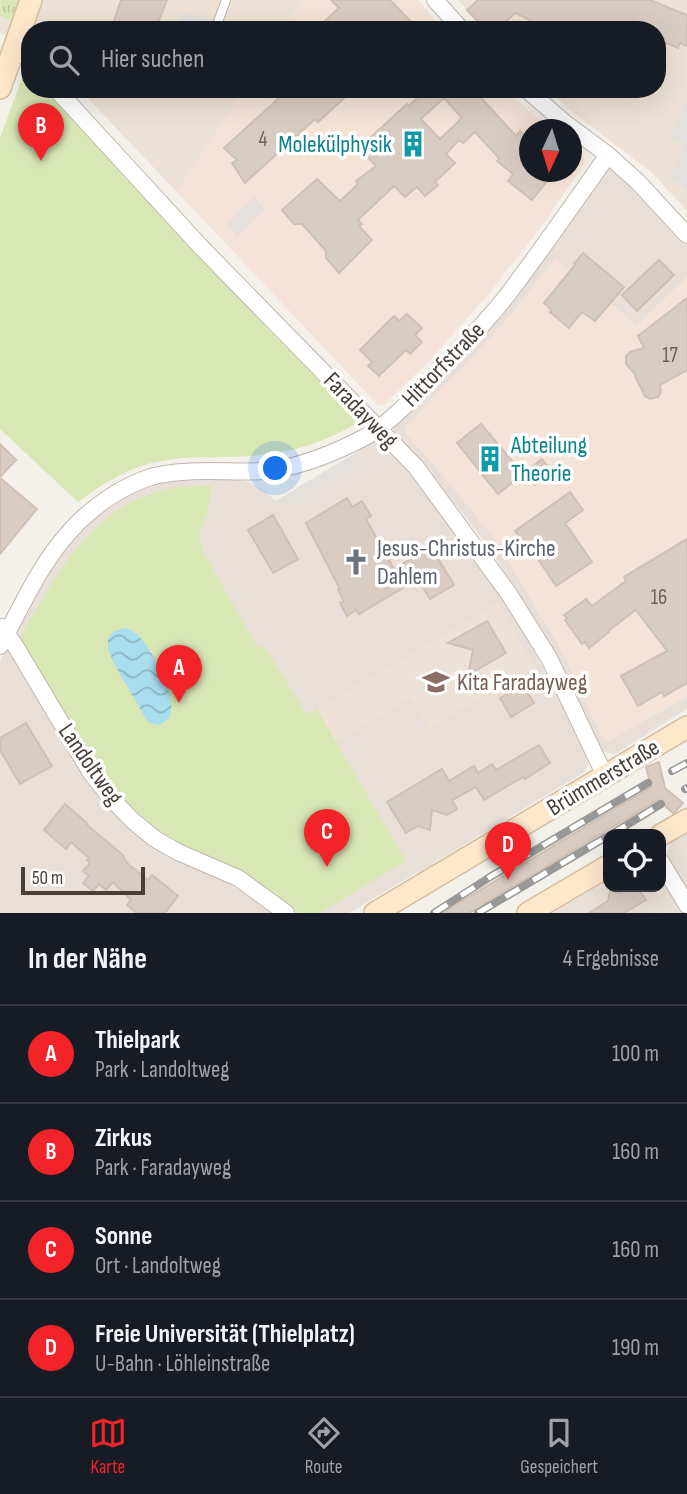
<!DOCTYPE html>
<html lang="de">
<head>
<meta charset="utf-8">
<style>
	:root { --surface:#171b24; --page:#20242c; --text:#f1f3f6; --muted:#9ea1a6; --line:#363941; --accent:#f22429 }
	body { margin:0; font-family:"Sofia Sans Condensed",sans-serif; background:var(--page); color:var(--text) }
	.controls { position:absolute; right:21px; bottom:21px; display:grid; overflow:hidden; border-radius:14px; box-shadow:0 7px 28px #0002 }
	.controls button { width:63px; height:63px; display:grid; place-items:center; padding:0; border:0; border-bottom:2px solid var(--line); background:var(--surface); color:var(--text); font:35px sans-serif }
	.compass { position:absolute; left:519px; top:119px; width:63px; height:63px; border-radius:50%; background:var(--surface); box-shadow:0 7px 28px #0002; rotate:184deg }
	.scale { position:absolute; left:21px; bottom:18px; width:124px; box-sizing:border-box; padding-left:7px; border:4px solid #483f38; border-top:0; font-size:19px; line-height:24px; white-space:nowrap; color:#483f38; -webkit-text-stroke:5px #fff; paint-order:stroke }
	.you { position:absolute; left:276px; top:469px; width:24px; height:24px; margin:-18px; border:5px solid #fff; border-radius:50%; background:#1a73e8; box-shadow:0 0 0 10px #1a73e833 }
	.badge { display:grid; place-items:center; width:46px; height:46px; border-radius:50%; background:var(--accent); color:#fff; font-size:23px; font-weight:700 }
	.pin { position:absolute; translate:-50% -58px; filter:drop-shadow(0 2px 4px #0008) }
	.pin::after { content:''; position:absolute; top:37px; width:24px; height:21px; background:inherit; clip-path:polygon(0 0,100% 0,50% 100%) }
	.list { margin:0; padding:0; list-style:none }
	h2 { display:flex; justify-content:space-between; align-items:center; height:91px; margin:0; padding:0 28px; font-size:30px }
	h2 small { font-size:23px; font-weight:400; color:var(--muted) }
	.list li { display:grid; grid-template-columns:46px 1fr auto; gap:21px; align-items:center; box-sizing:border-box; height:98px; padding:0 28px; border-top:2px solid var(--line) }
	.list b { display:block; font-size:26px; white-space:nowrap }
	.list p { margin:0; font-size:23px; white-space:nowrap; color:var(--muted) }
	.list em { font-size:23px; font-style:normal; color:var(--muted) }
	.icon { flex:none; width:38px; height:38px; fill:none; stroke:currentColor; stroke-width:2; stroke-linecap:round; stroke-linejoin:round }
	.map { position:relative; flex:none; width:687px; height:913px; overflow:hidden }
	.search { position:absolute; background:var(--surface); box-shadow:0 7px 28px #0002; left:21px; right:21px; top:21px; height:77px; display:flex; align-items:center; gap:18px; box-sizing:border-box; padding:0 24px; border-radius:28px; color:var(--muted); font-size:26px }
	.sheet { height:483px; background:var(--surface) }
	nav { display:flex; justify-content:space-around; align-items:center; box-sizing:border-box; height:98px; border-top:2px solid var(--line); background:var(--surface); font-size:19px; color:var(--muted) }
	nav a { display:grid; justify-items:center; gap:4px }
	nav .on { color:var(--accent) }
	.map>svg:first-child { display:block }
</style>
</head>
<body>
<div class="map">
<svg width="687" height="913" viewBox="0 0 687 913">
	<defs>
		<pattern id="grass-tufts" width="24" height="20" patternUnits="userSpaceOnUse" patternTransform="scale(1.75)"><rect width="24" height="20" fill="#d9e7b5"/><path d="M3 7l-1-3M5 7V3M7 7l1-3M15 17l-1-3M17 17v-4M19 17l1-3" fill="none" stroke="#bcc79c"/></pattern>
		<pattern id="water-waves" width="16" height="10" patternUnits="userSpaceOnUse" patternTransform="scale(1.75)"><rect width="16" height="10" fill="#a9deee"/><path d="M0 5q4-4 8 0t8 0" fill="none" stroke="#8cb5c2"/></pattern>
	</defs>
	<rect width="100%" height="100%" fill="#f4f0ea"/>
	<g fill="#e8e0d8">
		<polygon points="606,169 612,169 617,173 666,222 687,246 687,709 615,754 611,754 602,751 535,624 489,548 460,510 426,468 395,434 393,431 397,423 445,377 489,329 527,283 561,236"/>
		<polygon points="372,440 376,440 382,443 413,477 453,525 483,567 516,619 547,675 588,757 588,766 583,773 432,864 434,869 422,877 418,872 349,913 298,913 266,889 239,872 181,844 156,829 140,816 123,800 96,765 18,633 18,628 53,566 68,545 82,530 98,516 130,495 144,489 178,479 223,478 249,482 266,492 278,503 296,502 349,470 355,462 359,451"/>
		<polygon points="9,650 11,651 85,774 177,859 229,884 273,913 0,913 0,661 5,651"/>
		<polygon points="687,834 687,891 667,857 667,851 671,843"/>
		<polygon points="661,874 685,913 553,913 608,880 608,887 661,887"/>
	</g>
	<g fill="#f5e3d7">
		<polygon points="302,0 418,0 444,30 283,30"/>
		<polygon points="244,89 504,89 550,129 530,130 530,172 572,172 572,148 583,156 585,162 545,222 486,297 430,360 384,405 378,405 177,192"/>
		<polygon points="555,258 637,325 687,277 687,697 609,741 602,738 563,653 494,538 435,466 405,433 405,427 491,337 519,304"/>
	</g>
	<g fill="#ede2d5">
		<polygon points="0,0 302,0 283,30 30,30 30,42 0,33"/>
		<polygon points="458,0 687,0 687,211 652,173 569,109 548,89 657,89 657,30 487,30"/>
		<polygon points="79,89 244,89 177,192"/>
		<polygon points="498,603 534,666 429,729 410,698 336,742 317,709"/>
	</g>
	<polygon fill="url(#grass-tufts)" points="1,0 21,0 14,21 0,16"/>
	<g fill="#d9e7b5">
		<path d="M26,67L30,71V89H46L177,232L336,398L361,421C326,442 290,454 250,456C214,459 184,454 148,464C121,471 100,486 78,502L0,429V138Z"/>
		<path d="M211,485L208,514L201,528L200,539L204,553L258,648L264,646L307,714L317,709L406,861L320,913H298L266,889L239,872L181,844L156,829L140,816L123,800L107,782L96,765L20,637C56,576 89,509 163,490C179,486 195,486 211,485Z"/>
	</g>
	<g fill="#e3e0de">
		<polygon points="184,11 222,25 221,30 177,30"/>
		<polygon points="686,99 687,100 687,190 670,177 684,145 669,138"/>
		<polygon points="254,197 265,209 237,236 226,224"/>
		<polygon points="359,451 353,467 349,470 296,502 287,504 278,503 275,501"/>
	</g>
	<path fill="url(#water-waves)" d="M126,628C131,631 137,633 140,637C152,650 182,704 168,719C165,722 161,723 158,725L148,722L114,664L108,649V638L114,631Z"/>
	<g fill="#d9ccc3" stroke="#d0c0b3" stroke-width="2" fill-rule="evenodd">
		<polygon points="121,0 167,0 155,30 111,30"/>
		<polygon points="331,0 390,0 419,30 315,30 339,8"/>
		<polygon points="478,0 650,0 687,15 687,46 680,43 678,48 657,39 657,30 541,30 543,26 515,13 497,30 486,30 467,10"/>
		<polygon points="289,89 354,89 318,122 315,119 245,183 232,163 237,160 224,148"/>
		<path d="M426,89H473L516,136L520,131L529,139V172H554L532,200L508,181L513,174L497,161L499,158L475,132L463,143L459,140L446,154L455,163L435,182L438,185L425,196L417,187L405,197L394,186L358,220L362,224L359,226L372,240L339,273L326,258V251L302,224H294L282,210L317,179L340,201L358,184L356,181L376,166L359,148L407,104L409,106ZM444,98L462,118L440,139L421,119Z"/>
		<polygon points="583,253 624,287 595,321 582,312 569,328 550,312 552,310 544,303 575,265 574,264"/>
		<polygon points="659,260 674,275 637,311 622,295"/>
		<polygon points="687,298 687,370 660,385 661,392 658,397 650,399 645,396 635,376 636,375 626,364 626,356 630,352 644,348 638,336"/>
		<polygon points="407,314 422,328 415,335 422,342 410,354 406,350 379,376 368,366 372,362 360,350 394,316 399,321"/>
		<polygon points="481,424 523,474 498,494 457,443"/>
		<polygon points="0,444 16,460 0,477"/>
		<polygon points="542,459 552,472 535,485 526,472"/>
		<polygon points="0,478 37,509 0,554"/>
		<polygon points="570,492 583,510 565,523 592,562 556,586 530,547 528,549 515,531"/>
		<polygon points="347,498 352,507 362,501 371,516 366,519 394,569 431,547 454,585 430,599 418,579 359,614 356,610 347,616 340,603 344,601 338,590 340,589 306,523"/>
		<polygon points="273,515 298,559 273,573 248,530"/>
		<polygon points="687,539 687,683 664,696 662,692 638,706 621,676 667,651 636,610 608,631 609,632 589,648 585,642 582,644 565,620 567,618 564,615 586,599 592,606 626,581 624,577"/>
		<polygon points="487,621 506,653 468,675 473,650 448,643"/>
		<polygon points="523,685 534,703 511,717 500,698"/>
		<polygon points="26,723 52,766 20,784 0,750 0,738"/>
		<polygon points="539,745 550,763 525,779 523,777 484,800 476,787 452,800 457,809 447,815 432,810 430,830 418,826 406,833 387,802 442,769 449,781 474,766 478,773 492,764 496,770"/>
		<polygon points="659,762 665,788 683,803 675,812 673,813 658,800 469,913 442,913 651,787 646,767"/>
		<polygon points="65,804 87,823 86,824 123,855 124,858 128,864 148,880 152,875 178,896 165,913 137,913 127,905 131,900 113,882 106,890 99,884 93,891 83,883 89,876 83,871 90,863 87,860 89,858 71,842 66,849 44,830"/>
		<polygon points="622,887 637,887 646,900 624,913 589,913 608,901 610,891 620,893"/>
	</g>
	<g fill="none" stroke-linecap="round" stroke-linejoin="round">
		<g stroke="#c0b6ad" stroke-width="10">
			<polyline id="lane" points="215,30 226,0"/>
		</g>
		<g stroke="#c0b6ad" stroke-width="18">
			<g id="street">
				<polyline points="435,0 462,30"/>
				<polyline points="15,46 30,61"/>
				<polyline points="56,89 201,247 416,467 509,594 549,658 605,776"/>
				<polyline points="526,89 565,123 608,155 638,182 687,235"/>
				<polyline points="2,627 16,647 91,773 110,797 132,820 155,839 178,852 238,878 286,913"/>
				<path d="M0,646C22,606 40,563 72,529C92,507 122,486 151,477C169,472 190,471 209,471C230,471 252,473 273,470C306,465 337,452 367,436C394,420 416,394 438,372C463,345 490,319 512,289C545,245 576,200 608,155"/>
				<polyline points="661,862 687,905"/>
			</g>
		</g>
		<g stroke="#d5bd9e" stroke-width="24">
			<g id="secondary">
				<polyline points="0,88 31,0"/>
				<polyline points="661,835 687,820"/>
				<polyline points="375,913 687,727"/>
				<polyline points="528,913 608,866"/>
			</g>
		</g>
		<use href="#lane" stroke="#fff" stroke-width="8"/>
		<use href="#street" stroke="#fff" stroke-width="16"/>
		<use href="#secondary" stroke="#fde8cc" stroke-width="21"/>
		<g stroke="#989898" stroke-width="8">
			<g id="rail">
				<polyline points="672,771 687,763"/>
				<polyline points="685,789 687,788"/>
				<polyline points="612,834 661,804"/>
				<polyline points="434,913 490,877 648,783"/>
				<polyline points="478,913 608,836"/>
			</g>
		</g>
		<use href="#rail" stroke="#fff" stroke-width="5" stroke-dasharray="16" stroke-linecap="butt"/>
	</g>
	<defs>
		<g id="building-bare" transform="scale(2.1)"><path d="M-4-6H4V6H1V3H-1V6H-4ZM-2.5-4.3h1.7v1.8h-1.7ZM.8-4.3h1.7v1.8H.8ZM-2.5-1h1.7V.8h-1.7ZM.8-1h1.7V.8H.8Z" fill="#0f9aa8" stroke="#fff" stroke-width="2.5" paint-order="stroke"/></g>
		<g id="church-bare" transform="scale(2.1)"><path d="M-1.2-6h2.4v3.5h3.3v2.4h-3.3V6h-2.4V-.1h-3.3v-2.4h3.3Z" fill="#6b7280" stroke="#fff" stroke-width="2.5" paint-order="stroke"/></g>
		<g id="school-bare" transform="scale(2.1)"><path d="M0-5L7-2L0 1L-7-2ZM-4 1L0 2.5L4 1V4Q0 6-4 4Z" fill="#8d6e63" stroke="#fff" stroke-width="2.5" paint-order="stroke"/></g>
	</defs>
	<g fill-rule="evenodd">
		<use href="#building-bare" x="413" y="144"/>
		<use href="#building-bare" x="490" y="459"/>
		<use href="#church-bare" x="356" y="562"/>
		<use href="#school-bare" x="436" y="682"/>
	</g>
	<g text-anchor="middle" stroke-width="7" stroke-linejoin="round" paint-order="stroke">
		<g font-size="21" fill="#6c625b">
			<text x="263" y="146">4</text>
			<text x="670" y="362">17</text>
			<text x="659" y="604">16</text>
		</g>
		<g font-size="24" fill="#0d838f" stroke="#fff" text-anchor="end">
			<text x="392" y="152">Molekülphysik</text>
			<text x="511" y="453" text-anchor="start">Abteilung<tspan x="511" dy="28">Theorie</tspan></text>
		</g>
		<g font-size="24" fill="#483f38" stroke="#fff">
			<text transform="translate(443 364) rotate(-46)" y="8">Hittorfstraße</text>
			<text transform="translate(361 410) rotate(46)" y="8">Faradayweg</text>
			<text transform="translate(91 764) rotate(55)" y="8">Landoltweg</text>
			<text transform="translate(603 777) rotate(-31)" y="8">Brümmerstraße</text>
		</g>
		<g font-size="24" fill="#5b616d" stroke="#fff" text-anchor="start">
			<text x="377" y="556">Jesus-Christus-Kirche<tspan x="377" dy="28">Dahlem</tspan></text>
		</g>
		<g font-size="24" fill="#785e54" stroke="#fff" text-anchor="start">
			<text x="457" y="690">Kita Faradayweg</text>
		</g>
	</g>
</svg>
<div class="controls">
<button><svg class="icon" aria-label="locate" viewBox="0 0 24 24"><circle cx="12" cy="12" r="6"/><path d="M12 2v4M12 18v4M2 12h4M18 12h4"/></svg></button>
</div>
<svg class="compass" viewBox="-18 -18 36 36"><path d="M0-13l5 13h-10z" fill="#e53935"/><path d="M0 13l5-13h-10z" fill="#9ea1a6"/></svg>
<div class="scale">50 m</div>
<div class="you"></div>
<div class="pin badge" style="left:179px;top:703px">A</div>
<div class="pin badge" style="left:41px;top:161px">B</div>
<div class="pin badge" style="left:327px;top:867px">C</div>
<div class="pin badge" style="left:508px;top:880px">D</div>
<div class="search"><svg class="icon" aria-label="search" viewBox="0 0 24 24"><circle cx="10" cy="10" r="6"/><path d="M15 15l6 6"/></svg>Hier suchen</div>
</div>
<section class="sheet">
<h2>In der Nähe<small>4 Ergebnisse</small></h2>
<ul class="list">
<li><span class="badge">A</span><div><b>Thielpark</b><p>Park · Landoltweg</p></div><em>100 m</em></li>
<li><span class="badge">B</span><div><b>Zirkus</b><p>Park · Faradayweg</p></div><em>160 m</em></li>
<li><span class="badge">C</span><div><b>Sonne</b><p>Ort · Landoltweg</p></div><em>160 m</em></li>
<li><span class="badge">D</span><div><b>Freie Universität (Thielplatz)</b><p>U-Bahn · Löhleinstraße</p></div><em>190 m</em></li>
</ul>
</section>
<nav>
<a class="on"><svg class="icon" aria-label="map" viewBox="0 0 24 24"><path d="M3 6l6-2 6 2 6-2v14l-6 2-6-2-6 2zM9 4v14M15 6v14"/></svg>Karte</a>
<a><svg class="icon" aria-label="directions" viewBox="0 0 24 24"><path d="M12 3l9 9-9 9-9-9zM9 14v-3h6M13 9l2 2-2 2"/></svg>Route</a>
<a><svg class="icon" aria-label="saved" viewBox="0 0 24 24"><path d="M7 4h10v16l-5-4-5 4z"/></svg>Gespeichert</a>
</nav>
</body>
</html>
